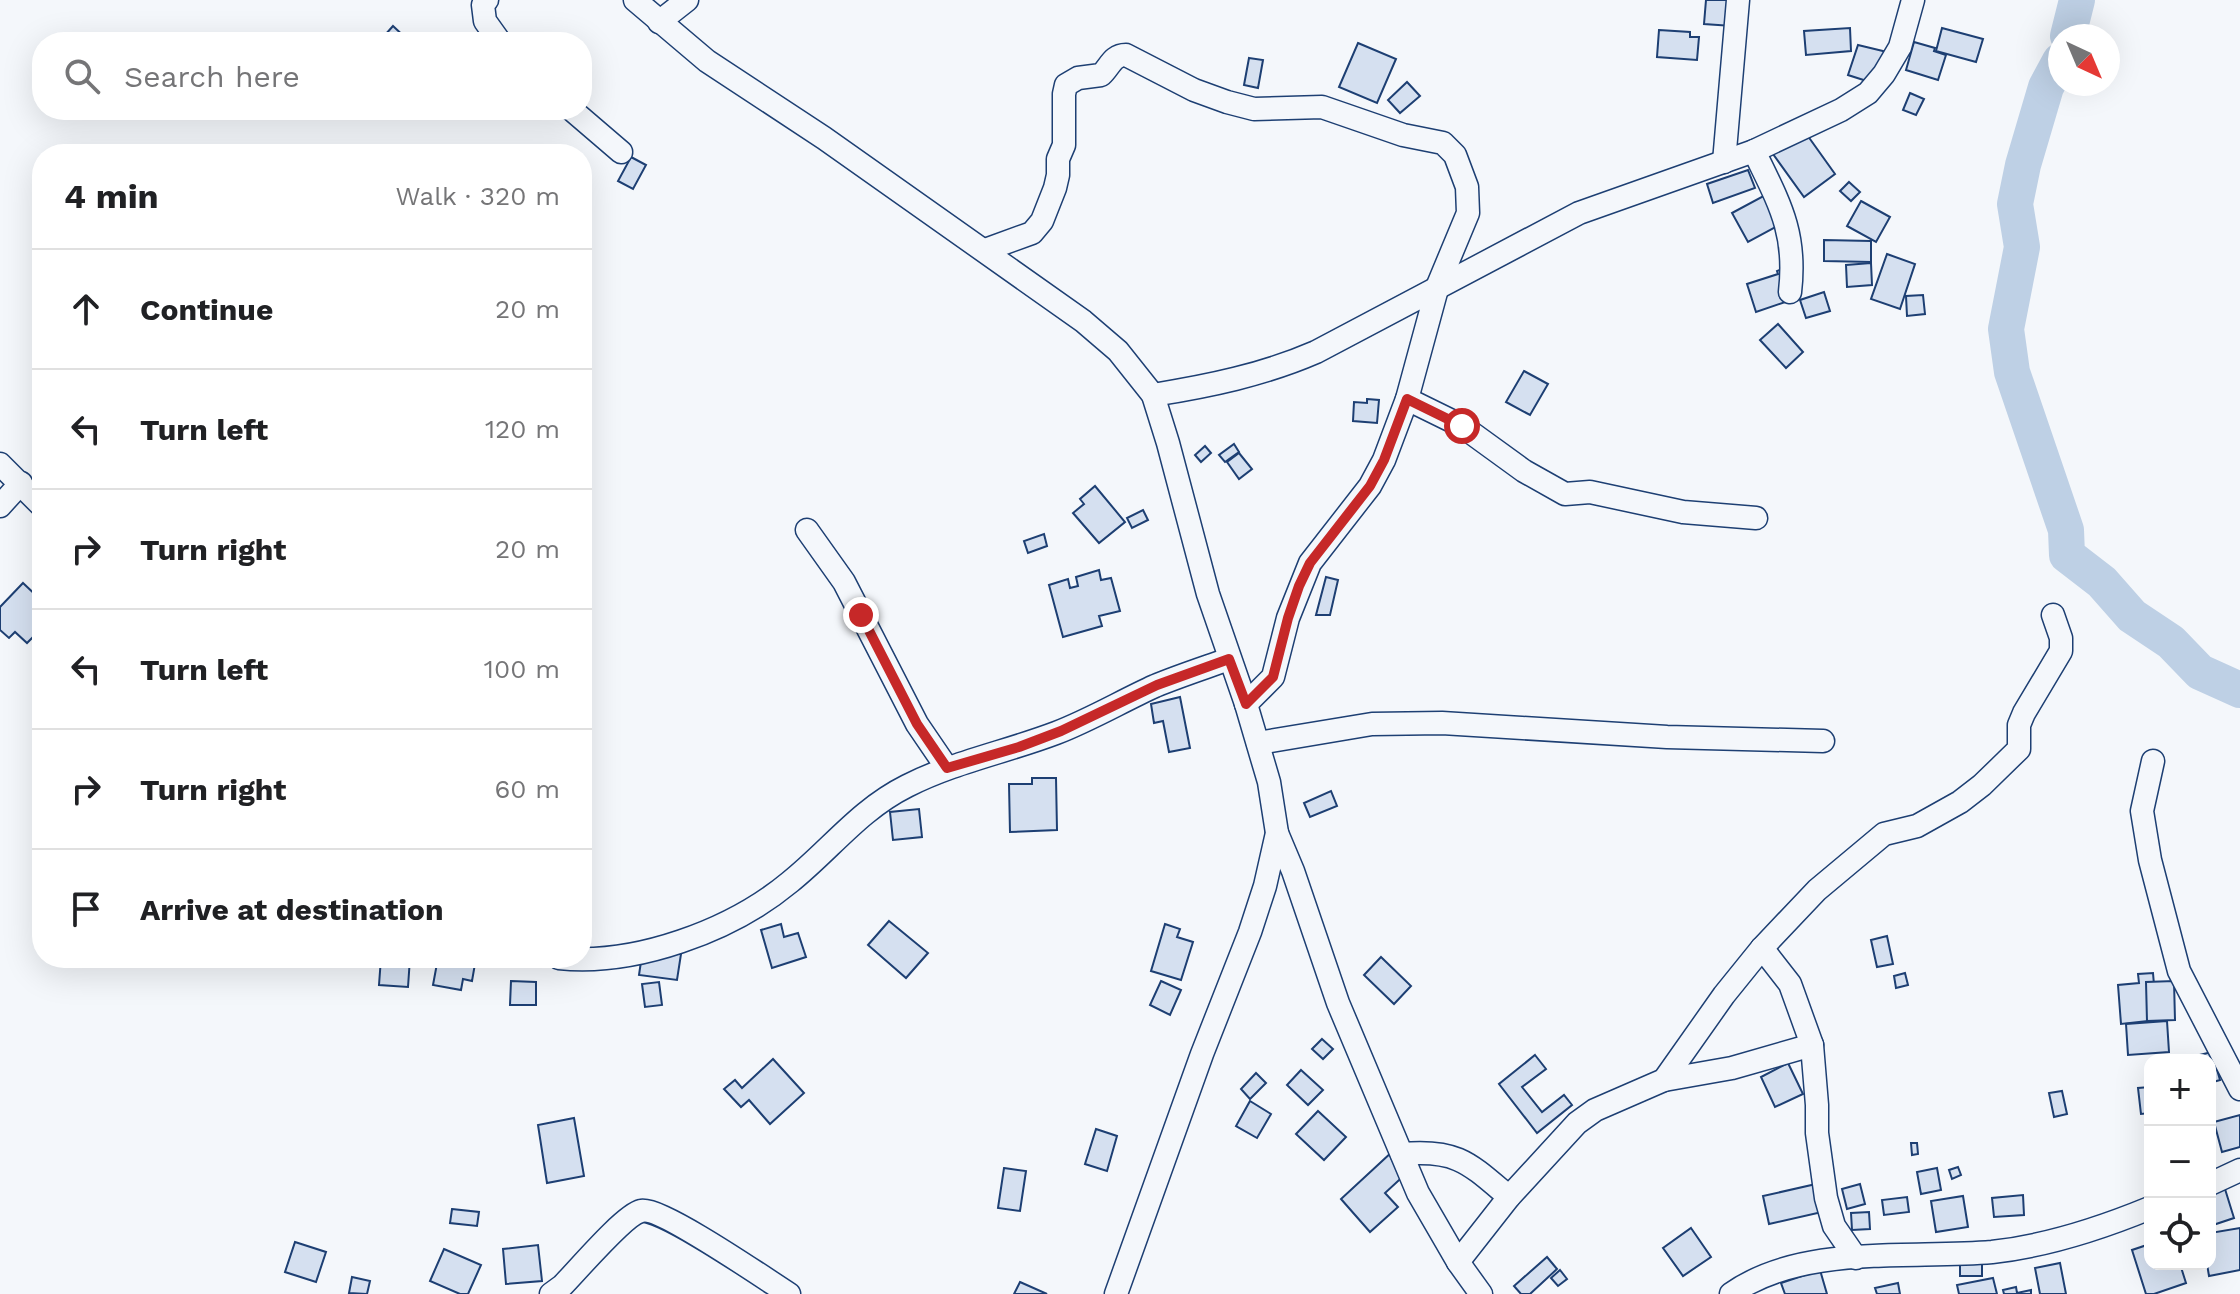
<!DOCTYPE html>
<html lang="en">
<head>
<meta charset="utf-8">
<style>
	:root { --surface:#fff; --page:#f6f6f6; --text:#202124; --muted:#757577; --line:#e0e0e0 }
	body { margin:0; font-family:"Work Sans",sans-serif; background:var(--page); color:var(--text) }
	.controls { position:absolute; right:24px; bottom:24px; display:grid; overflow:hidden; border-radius:16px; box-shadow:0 8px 32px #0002 }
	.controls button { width:72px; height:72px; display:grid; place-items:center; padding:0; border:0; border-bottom:2px solid var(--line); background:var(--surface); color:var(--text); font:40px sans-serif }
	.compass { position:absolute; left:2048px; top:24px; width:72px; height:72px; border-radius:50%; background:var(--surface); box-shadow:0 8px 32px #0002; rotate:136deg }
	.stop { position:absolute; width:24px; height:24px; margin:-18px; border:6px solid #c62828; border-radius:50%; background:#fff }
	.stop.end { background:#c62828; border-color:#fff; box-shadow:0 2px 8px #0008 }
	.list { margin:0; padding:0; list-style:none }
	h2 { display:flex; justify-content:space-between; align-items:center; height:104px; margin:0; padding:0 32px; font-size:34px }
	h2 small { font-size:26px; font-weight:400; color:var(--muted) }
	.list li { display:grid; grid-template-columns:52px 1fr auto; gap:24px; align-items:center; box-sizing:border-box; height:120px; padding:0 32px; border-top:2px solid var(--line) }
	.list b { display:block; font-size:30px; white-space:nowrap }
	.list em { font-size:26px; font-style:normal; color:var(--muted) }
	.icon { flex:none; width:44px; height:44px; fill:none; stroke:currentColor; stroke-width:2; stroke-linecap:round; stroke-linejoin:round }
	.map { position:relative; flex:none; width:2240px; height:1294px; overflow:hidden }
	.search { position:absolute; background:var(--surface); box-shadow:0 8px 32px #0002; left:32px; top:32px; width:560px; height:88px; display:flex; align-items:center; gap:20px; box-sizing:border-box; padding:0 28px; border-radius:32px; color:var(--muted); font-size:30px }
	.panel { position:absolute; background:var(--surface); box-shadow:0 8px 32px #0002; left:32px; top:144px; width:560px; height:824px; border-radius:32px }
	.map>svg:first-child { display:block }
</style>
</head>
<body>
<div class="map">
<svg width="2240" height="1294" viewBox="0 0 2240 1294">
	<rect width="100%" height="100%" fill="#f4f7fb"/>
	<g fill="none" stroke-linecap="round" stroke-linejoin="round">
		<g stroke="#bed0e5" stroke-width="36">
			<polyline points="2068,36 2077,0"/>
			<polyline points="2060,61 2046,87 2023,165 2015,204 2022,247 2006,329 2012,372 2066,530 2067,555 2102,582 2132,616 2171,642 2200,672 2240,690"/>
		</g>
	</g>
	<g fill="#d5e0f0" stroke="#1d3f73" stroke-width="2">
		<polygon points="1706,0 1733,0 1732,26 1704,24"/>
		<polygon points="393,26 408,40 406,42 393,42 385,35"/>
		<polygon points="1850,28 1851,51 1806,55 1804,31"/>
		<polygon points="1942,28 1983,39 1976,62 1936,51"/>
		<polygon points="1659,30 1690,32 1690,37 1699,37 1697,60 1657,57"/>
		<polygon points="1914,42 1935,48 1934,51 1946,55 1938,80 1906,70"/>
		<polygon points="1358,43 1396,59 1377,103 1339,87"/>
		<polygon points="1858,45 1887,52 1876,84 1848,75"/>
		<polygon points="1249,58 1263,60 1258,88 1244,85"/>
		<polygon points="1407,82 1420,96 1400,113 1388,100"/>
		<polygon points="1910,93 1924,99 1916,115 1903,110"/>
		<polygon points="1805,132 1835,174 1804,197 1773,154"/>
		<polygon points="631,157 646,165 633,189 618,181"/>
		<polygon points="1748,170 1755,188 1713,203 1707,184"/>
		<polygon points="1849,182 1860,192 1851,201 1840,191"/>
		<polygon points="1769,193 1785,222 1748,242 1732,213"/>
		<polygon points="1861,201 1890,217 1876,242 1847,226"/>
		<polygon points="1824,240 1871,241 1871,262 1824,261"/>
		<polygon points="1887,254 1915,264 1900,309 1871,299"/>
		<polygon points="1871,263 1872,285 1847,287 1846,265"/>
		<polygon points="1784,268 1794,299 1756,312 1747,284 1778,274 1777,271"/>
		<polygon points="1824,292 1830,311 1806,318 1800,300"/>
		<polygon points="1923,295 1925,314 1907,316 1906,296"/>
		<polygon points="1778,324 1803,352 1786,368 1760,340"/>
		<polygon points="1524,371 1548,384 1530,415 1506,402"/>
		<polygon points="1367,399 1379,400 1377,423 1353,421 1354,402 1367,403"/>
		<polygon points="1234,444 1239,452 1225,462 1219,455"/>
		<polygon points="1205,446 1211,453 1201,462 1195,455"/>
		<polygon points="1239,453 1252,469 1239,479 1227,462"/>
		<polygon points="1095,486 1125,522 1099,543 1073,513 1084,504 1080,499"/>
		<polygon points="1143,510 1148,520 1132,528 1127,518"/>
		<polygon points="1044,534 1047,546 1028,553 1024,541"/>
		<polygon points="1099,570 1101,580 1111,578 1120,611 1099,616 1102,626 1063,637 1049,585 1068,579 1070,588 1078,586 1076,577"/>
		<polygon points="1326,577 1338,580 1330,615 1316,615"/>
		<polygon points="23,583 42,601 42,628 27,643 15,632 9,638 0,630 0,607"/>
		<polygon points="1180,697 1190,748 1169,752 1163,721 1154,723 1151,704"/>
		<polygon points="1032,778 1056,778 1057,830 1010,832 1009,784 1032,784"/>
		<polygon points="1331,791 1337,806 1310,817 1304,803"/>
		<polygon points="919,809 922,837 893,840 890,812"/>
		<polygon points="889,921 928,953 906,978 868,945"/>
		<polygon points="781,924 784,937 798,933 806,957 772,968 761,930"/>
		<polygon points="1165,924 1180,929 1177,937 1193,942 1181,980 1151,971"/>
		<polygon points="1887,936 1893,964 1877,967 1871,940"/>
		<polygon points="643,948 681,954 677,980 639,975"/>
		<polygon points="1381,957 1411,986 1394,1004 1364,975"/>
		<polygon points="381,958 410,958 408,987 379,985"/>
		<polygon points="417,958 435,958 434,966 416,965"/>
		<polygon points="438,958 476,958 472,981 463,979 461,990 433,985"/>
		<polygon points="1905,973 1908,985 1896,988 1894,976"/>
		<polygon points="2153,973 2157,1020 2121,1024 2118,985 2139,983 2138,974"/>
		<polygon points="511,981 536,982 536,1005 510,1005"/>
		<polygon points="1161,981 1181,990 1170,1015 1150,1005"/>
		<polygon points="2174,981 2175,1020 2147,1021 2146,982"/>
		<polygon points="659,982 662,1005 645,1007 642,984"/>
		<polygon points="2167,1021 2169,1052 2128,1055 2126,1024"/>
		<polygon points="1322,1039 1333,1049 1323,1059 1312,1049"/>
		<polygon points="2212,1052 2220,1080 2210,1083 2210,1060 2183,1059"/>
		<polygon points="1535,1055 1546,1069 1522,1087 1542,1112 1564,1095 1572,1105 1537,1133 1499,1084"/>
		<polygon points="773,1059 804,1093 770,1124 749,1100 741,1107 724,1089 735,1080 742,1088"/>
		<polygon points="1788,1063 1803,1094 1775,1107 1761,1077"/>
		<polygon points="1301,1070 1323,1090 1308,1105 1287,1085"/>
		<polygon points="1256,1073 1266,1083 1250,1099 1241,1089"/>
		<polygon points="2150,1087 2150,1113 2141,1114 2138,1088"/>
		<polygon points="2062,1091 2067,1114 2054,1117 2049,1093"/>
		<polygon points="1250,1101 1271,1114 1257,1138 1236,1126"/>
		<polygon points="1318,1111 1346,1137 1324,1160 1296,1134"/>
		<polygon points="2240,1115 2240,1147 2222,1152 2214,1122"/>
		<polygon points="574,1118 584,1176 547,1183 538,1125"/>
		<polygon points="1096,1129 1117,1136 1107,1171 1085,1164"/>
		<polygon points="1911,1143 1917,1143 1918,1154 1912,1155"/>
		<polygon points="1393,1151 1410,1170 1385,1193 1398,1207 1370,1232 1341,1199"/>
		<polygon points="1958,1167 1961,1175 1952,1179 1949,1170"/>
		<polygon points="1004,1168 1026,1171 1020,1211 998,1208"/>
		<polygon points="1937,1168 1941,1190 1921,1194 1917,1172"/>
		<polygon points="1816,1184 1822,1212 1769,1224 1763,1196"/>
		<polygon points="1860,1184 1865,1204 1847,1209 1842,1189"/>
		<polygon points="2225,1189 2234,1218 2210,1226 2210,1194"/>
		<polygon points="2023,1195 2024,1215 1994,1217 1992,1198"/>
		<polygon points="1963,1196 1968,1227 1936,1232 1931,1201"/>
		<polygon points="1907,1197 1909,1212 1884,1215 1882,1200"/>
		<polygon points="452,1209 479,1212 477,1226 450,1223"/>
		<polygon points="1869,1212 1870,1229 1852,1230 1851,1213"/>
		<polygon points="1691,1228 1711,1257 1683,1276 1663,1248"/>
		<polygon points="2240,1228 2240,1270 2209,1276 2207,1264 2210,1264 2210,1233"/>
		<polygon points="295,1242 326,1252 316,1282 285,1272"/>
		<polygon points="2150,1244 2150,1264 2180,1264 2186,1283 2154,1294 2146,1294 2132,1250"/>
		<polygon points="538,1245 542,1281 506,1284 503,1249"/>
		<polygon points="444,1249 481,1265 468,1294 460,1294 430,1281"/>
		<polygon points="1547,1257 1557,1269 1530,1294 1521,1294 1514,1286"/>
		<polygon points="1982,1262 1982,1276 1960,1276 1960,1263"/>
		<polygon points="2060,1263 2066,1294 2040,1294 2035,1268"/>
		<polygon points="1560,1270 1567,1279 1558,1286 1551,1278"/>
		<polygon points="1820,1270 1827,1294 1785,1294 1781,1283"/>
		<polygon points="352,1277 370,1281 367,1294 349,1293"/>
		<polygon points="1993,1278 1997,1294 1959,1294 1957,1285"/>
		<polygon points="1020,1282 1047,1294 1014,1294"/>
		<polygon points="1898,1283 1900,1294 1877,1294 1875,1288"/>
		<polygon points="2016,1287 2017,1293 2031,1290 2031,1294 2004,1294 2003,1290"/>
	</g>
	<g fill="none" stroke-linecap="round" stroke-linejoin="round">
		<g stroke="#1d3f73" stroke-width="25">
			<g id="minor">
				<polyline points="487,0 483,5 485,21 500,42"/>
				<polyline points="635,0 707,61 824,138 1083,321 1118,351 1153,395 1168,443 1208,594 1246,704 1269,782 1277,833 1265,886 1250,932 1202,1054 1116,1294"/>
				<polyline points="659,22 687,0"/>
				<polyline points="572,110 621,152"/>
				<path d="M1754,151C1779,203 1797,232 1790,292"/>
				<polyline points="1724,162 1738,0"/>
				<path d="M985,250L1032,233L1042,221L1055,188L1058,175V159L1064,145V94L1066,85L1078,78L1101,75C1110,67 1112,55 1126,55L1194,90L1227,102L1254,109L1322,107L1403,135L1443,143L1455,155L1467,187L1468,213L1438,285L1407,399L1384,460L1370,486L1310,563L1288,618L1273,677L1246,704"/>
				<path d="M1153,395C1209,386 1263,375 1316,352L1579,213L1754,151L1841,110L1868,93L1884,74L1900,47L1913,0"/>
				<polyline points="1407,399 1462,426 1524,471 1565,494 1590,492 1683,512 1756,518"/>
				<polyline points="0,464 42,506"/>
				<polyline points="0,506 21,483"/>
				<polyline points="807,530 844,582 917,724 947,768"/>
				<polyline points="1258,743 1372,724 1442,723 1667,737 1823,741"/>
				<polyline points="2153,761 2142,811 2150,860 2179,971 2240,1089"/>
				<polyline points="1277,833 1293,871 1338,1003 1418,1193 1458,1262 1481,1294"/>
				<polyline points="1762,948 1790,984 1812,1045 1817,1105 1817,1133 1826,1198 1834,1226 1856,1258"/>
				<path d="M559,958C635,966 731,931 790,882C831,849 859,810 907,786C954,762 1006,752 1056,733C1090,720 1122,701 1155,686C1179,676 1204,668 1229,659"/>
				<polyline points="1664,1080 1732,1068 1812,1045"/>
				<path d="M1402,1154C1457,1149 1469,1163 1509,1197"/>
				<polyline points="2210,1184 2240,1170"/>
				<polyline points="1458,1262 1509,1197 1577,1123 1595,1110 1664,1080 1724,995 1762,948 1817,890 1884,834 1917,826 1960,802 1982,785 2019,749 2019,725 2024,713 2061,651 2061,638 2053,615"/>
				<path d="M551,1294L562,1286C577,1271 624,1215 641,1211C660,1206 767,1280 789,1294"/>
				<path d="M1731,1294C1801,1244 1910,1259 1992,1252C2047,1246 2099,1229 2150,1208"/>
			</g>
		</g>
		<use href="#minor" stroke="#f4f7fb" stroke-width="22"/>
	</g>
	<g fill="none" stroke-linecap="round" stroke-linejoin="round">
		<polyline stroke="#c62828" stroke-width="10" points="861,615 917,724 947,768 1019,747 1061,731 1157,685 1229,659 1246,704 1273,677 1288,618 1299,586 1310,563 1370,486 1384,460 1407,399 1462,426"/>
	</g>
</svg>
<div class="controls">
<button>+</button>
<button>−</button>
<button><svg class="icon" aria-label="locate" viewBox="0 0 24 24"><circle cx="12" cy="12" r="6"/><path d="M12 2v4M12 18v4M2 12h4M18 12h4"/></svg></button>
</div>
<svg class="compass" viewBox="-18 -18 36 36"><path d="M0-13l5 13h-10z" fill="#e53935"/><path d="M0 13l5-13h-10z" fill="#757577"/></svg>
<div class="stop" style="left:1462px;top:426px"></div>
<div class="stop end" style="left:861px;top:615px"></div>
<div class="search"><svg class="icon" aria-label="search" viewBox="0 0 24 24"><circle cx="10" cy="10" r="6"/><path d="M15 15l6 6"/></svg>Search here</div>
<section class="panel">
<h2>4 min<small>Walk · 320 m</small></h2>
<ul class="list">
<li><svg class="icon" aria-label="ahead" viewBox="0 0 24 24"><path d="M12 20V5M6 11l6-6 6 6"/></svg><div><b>Continue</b></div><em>20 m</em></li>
<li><svg class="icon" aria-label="left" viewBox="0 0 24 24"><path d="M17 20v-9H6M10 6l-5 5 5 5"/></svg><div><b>Turn left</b></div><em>120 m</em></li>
<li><svg class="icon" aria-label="right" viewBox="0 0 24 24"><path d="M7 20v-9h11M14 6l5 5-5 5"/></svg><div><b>Turn right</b></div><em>20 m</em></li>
<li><svg class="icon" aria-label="left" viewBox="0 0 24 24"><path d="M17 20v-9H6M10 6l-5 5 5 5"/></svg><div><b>Turn left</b></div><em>100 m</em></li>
<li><svg class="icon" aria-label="right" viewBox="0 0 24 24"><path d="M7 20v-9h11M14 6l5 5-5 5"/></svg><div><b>Turn right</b></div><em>60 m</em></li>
<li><svg class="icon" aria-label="arrive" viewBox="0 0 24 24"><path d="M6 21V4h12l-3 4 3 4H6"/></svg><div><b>Arrive at destination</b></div></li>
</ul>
</section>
</div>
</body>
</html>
